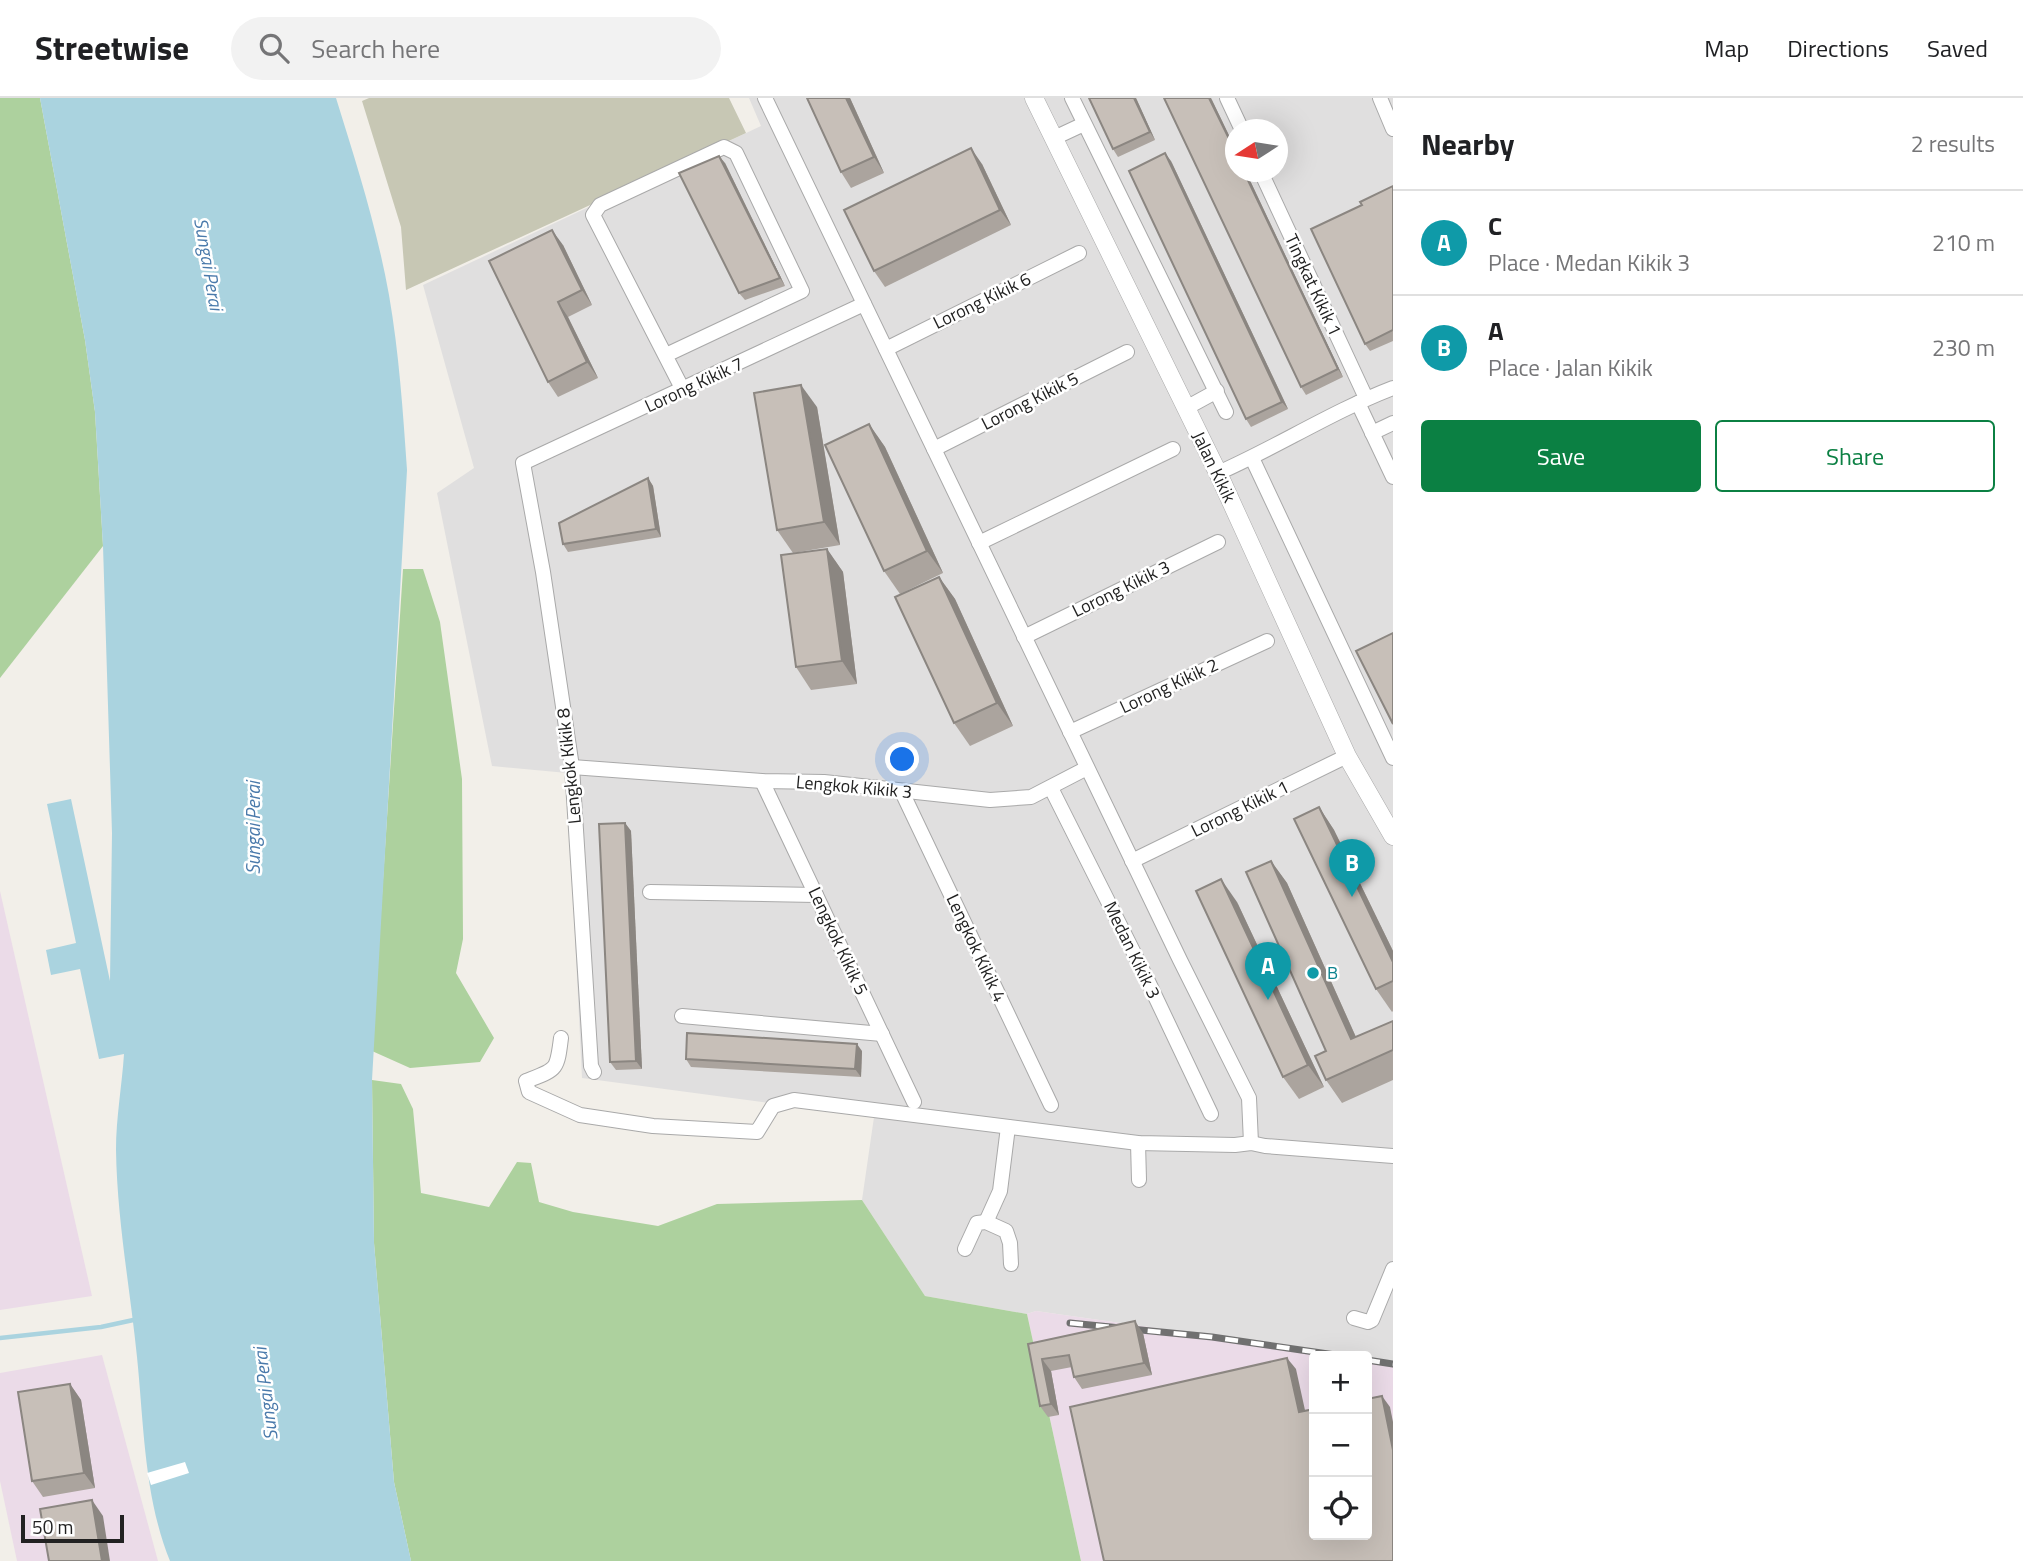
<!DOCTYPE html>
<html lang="en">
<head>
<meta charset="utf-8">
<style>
	:root { --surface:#fff; --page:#f2f2f2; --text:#202124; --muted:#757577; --line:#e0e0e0; --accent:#0b8043 }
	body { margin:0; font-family:"Titillium Web",sans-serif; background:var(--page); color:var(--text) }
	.controls { position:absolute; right:21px; bottom:21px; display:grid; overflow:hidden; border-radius:7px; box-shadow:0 7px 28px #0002 }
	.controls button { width:63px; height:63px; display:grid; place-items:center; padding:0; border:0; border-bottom:2px solid var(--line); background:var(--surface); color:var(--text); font:35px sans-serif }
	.compass { position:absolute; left:1225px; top:21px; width:63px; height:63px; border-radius:50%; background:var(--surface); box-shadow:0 7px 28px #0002; rotate:258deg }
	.scale { position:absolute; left:21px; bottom:18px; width:103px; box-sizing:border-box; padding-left:7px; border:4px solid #222; border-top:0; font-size:19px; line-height:24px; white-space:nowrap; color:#222; -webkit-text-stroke:5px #fff; paint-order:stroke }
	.you { position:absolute; left:903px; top:662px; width:24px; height:24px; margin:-18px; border:5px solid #fff; border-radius:50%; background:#1a73e8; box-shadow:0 0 0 10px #1a73e833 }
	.badge { display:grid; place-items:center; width:46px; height:46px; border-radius:50%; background:var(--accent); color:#fff; font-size:23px; font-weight:700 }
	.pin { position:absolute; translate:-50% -58px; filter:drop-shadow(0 2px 4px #0008) }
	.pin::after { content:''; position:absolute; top:37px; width:24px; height:21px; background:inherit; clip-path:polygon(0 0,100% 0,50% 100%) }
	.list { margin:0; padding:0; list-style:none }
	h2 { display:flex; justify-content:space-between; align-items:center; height:91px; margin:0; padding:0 28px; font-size:30px }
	h2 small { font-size:23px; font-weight:400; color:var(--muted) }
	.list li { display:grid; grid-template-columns:46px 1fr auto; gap:21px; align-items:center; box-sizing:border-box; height:105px; padding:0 28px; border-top:2px solid var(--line) }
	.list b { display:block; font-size:26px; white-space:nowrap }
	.list p { margin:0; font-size:23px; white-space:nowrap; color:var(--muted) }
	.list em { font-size:23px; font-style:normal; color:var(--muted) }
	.actions { display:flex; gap:14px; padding:21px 28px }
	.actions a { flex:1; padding:16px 0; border:2px solid var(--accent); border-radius:7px; text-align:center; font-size:24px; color:var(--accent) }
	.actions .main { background:var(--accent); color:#fff }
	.icon { flex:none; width:38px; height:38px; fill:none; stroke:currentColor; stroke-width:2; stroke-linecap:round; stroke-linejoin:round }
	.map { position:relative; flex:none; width:1393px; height:1463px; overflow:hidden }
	header { display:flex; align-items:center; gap:42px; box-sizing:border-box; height:98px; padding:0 35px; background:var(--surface); border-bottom:2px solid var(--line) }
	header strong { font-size:33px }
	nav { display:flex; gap:38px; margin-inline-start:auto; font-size:24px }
	.search { width:490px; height:63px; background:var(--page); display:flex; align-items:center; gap:18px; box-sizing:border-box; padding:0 24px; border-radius:38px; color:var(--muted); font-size:26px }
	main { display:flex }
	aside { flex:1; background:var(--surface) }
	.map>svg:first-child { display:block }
</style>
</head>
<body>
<header>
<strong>Streetwise</strong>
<div class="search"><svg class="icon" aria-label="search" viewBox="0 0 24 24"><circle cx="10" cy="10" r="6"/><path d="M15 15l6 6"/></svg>Search here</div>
<nav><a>Map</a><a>Directions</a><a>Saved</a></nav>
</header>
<main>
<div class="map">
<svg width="1393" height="1463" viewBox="0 0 1393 1463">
	<rect width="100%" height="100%" fill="#f2efe9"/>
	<path fill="#e0dfdf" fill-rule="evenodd" d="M749,0H1393V1264L1367,1260V1258H1352L1036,1213L1027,1216L925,1198L862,1102L874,1019L582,980L567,675L492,668L437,395L474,370L423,187L761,28ZM1236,32H1278V74H1236Z"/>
	<g fill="#ebdbe8">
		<polygon points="0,793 92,1198 0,1212"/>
		<polygon points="1036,1213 1352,1258 1314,1258 1314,1437 1367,1437 1367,1260 1393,1264 1393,1463 1081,1463 1027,1216"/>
		<polygon points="102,1257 158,1463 17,1463 0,1383 0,1275"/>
	</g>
	<polygon fill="#c7c7b4" points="369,0 729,0 746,35 406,192 401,129 362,3"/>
	<g fill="#add19e">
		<polygon points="0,0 40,0 85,242 95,314 103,448 0,580"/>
		<polygon points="403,471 423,471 440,524 462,681 463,841 456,875 494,940 480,964 410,970 372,953"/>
		<polygon points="372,982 401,986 413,1011 421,1095 489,1109 517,1064 531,1065 539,1104 573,1114 658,1128 717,1106 862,1102 925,1198 1027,1216 1081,1463 411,1463 394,1384 374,1145"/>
	</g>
	<path fill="#aad3df" d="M40,0H336C356,64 377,130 389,197C399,255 403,313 407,372L372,982L374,1145L394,1384L411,1463H170C144,1399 144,1327 137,1259C130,1190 117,1121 116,1052C116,1020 122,987 124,956L99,961L80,871L51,877L46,852L76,845L47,706L71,701L110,883L112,735L103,448L95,314L85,242Z"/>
	<polygon fill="#fff" points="185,1364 189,1375 151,1387 147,1375"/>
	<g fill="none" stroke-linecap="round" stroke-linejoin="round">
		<polyline stroke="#aad3df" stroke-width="4.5" points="0,1240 101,1229 138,1221"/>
		<g stroke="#a9a9a9" stroke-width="16">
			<g id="minor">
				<polyline points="765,0 1180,862 1249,1000 1251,1045"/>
				<polyline points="1072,0 1226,314"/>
				<polyline points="1227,0 1242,32"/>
				<polyline points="1380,0 1393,31"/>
				<polyline points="1054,40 1084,26"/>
				<polyline points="1261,74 1366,300"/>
				<polyline points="886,251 1079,155"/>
				<polyline points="666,257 802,193 736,55 724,49 600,107 593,117 683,292"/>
				<polyline points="1358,305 1393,379"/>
				<polyline points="1186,310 1217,293"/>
				<polyline points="1372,335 1393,325"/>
				<polyline points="934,351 1127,254"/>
				<polyline points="1252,360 1393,660"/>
				<path d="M1218,375C1277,349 1333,313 1393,290"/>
				<polyline points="979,445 1173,351"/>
				<polyline points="1024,539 1218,444"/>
				<polyline points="1070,634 1267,543"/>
				<polyline points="572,669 762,683 824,684 990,702 1031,699 1087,670"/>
				<polyline points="762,683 914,1004"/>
				<polyline points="1051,690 1146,879 1211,1016"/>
				<polyline points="902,694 1051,1007"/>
				<polyline points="1132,763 1347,658"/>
				<polyline points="650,794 816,797"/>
				<polyline points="682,918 882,936"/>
				<path d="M561,940C557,973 557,971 526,983L529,994L580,1017L653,1028L757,1034L773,1008L794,1002L1138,1045L1235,1047L1251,1045L1265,1048L1393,1058"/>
				<polyline points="594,974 591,968 572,669 543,474 523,365 864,206"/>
				<polyline points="1138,1045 1139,1082"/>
				<polyline points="986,1124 1000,1093 1008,1029"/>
				<polyline points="965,1151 977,1125 986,1124 1006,1133 1010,1145 1011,1166"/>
				<polyline points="1354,1220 1368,1224 1372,1222 1393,1171"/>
			</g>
		</g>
		<g stroke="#a9a9a9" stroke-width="19">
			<polyline id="tertiary" points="1034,0 1218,375 1347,658 1393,738"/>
		</g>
		<use href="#minor" stroke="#fff" stroke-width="14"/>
		<use href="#tertiary" stroke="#fff" stroke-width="18"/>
		<g stroke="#707070" stroke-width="7">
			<g id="rail">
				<polyline points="1070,1225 1212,1239 1342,1258"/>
				<polyline points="1367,1262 1393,1266"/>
			</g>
		</g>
		<use href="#rail" stroke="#fff" stroke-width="4.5" stroke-dasharray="13" stroke-linecap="butt"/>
	</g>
	<g fill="#aba49e">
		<polygon points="807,0 850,0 884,75 851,90 841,74"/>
		<polygon points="1136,0 1155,42 1118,59 1113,51"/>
		<polygon points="1211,0 1236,52 1236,74 1246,74 1343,279 1306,297 1301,289"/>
		<polygon points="1171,63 1288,311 1251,329 1246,321"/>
		<polygon points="725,65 785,188 745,202 739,195"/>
		<polygon points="982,66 1011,127 885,189 874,173"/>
		<polygon points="1393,88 1393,243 1370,253 1365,246 1362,107"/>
		<polygon points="563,147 592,207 568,219 598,280 558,299 548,284"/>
		<polygon points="817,309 840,447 793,455 777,432"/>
		<polygon points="869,326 885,349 943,475 900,496 884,473"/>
		<polygon points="648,380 653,388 661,439 568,454 563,446"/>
		<polygon points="827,451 843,474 857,586 811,592 796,569"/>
		<polygon points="939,479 955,501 1013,628 970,648 954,625"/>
		<polygon points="1319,709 1334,732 1393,853 1393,913 1392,914 1376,891"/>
		<polygon points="625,725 631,733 642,971 616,972 610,964"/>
		<polygon points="1271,763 1287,785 1356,939 1393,923 1393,982 1342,1005 1326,982 1326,953"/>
		<polygon points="1237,804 1324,989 1299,1001 1283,979"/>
		<polygon points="862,953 861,979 691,969 686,961"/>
		<polygon points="1143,1235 1152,1277 1082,1291 1074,1279 1072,1269 1051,1273 1059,1317 1048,1319 1040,1308 1028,1246"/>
		<polygon points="70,1286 81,1302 95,1390 43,1399 32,1383"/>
	</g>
	<g fill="#8b8681">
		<polygon points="846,0 850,0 884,75 874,59"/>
		<polygon points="1134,0 1136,0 1155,42 1150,34"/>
		<polygon points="1209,0 1211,0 1236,52 1236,55"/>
		<polygon points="971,50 982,66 1011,127 1000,112"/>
		<polygon points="1165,55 1171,63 1288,311 1282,304"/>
		<polygon points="719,58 725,65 785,188 780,180"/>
		<polygon points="1244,74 1246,74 1343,279 1338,271"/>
		<polygon points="552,132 563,147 592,207 582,192"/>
		<polygon points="558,204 568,219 598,280 587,264"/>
		<polygon points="801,287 817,309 840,447 824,424"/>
		<polygon points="869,326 885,349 943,475 927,453"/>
		<polygon points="648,380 653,388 661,439 656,431"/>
		<polygon points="827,451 843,474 857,586 842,563"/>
		<polygon points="939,479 955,501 1013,628 997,605"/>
		<polygon points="1319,709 1334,732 1393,853 1393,864"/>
		<polygon points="625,725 631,733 642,971 636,963"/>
		<polygon points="1271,763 1287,785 1367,964 1351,941"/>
		<polygon points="1221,781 1237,804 1324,989 1308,967"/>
		<polygon points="857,946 862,953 861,979 855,971"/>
		<polygon points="1135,1223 1143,1235 1152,1277 1144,1265"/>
		<polygon points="1287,1260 1296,1271 1308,1326 1299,1314"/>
		<polygon points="1042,1261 1051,1273 1059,1317 1051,1306"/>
		<polygon points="70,1286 81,1302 95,1390 84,1375"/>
		<polygon points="1382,1298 1390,1309 1393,1324 1393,1352"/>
		<polygon points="92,1402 103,1418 110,1463 102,1463"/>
	</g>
	<g fill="#c7bfb8" stroke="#8b8681" stroke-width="2">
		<polygon points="807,0 846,0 874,59 841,74"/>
		<polygon points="1089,0 1134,0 1150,34 1113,51"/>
		<polygon points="1164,0 1209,0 1236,55 1236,74 1244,74 1338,271 1301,289"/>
		<polygon points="971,50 1000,112 874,173 844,112"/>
		<polygon points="1165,55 1282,304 1246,321 1129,73"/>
		<polygon points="719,58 780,180 739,195 679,75"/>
		<polygon points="1393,88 1393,232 1365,246 1311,131 1362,107 1360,104"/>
		<polygon points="552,132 582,192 558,204 587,264 548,284 489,163"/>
		<polygon points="801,287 824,424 777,432 754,295"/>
		<polygon points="869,326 927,453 884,473 825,347"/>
		<polygon points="648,380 656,431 563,446 559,425"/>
		<polygon points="827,451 842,563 796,569 781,457"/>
		<polygon points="939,479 997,605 954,625 895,499"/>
		<polygon points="1393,535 1393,626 1356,553"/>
		<polygon points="1319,709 1393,864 1393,883 1376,891 1294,721"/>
		<polygon points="625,725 636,963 610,964 599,726"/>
		<polygon points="1271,763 1351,941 1393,923 1393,952 1326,982 1315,958 1326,953 1246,774"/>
		<polygon points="1221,781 1308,967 1283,979 1196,793"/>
		<polygon points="687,935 857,946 855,971 686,961"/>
		<polygon points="1135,1223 1144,1265 1074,1279 1069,1257 1042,1261 1051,1306 1040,1308 1028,1246"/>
		<polygon points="1287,1260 1299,1314 1314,1311 1314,1437 1367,1437 1367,1301 1382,1298 1393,1352 1393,1463 1104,1463 1070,1309"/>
		<polygon points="70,1286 84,1375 32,1383 18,1294"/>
		<polygon points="92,1402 102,1463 49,1463 40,1411"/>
	</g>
	<circle fill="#0f9aa8" stroke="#fff" stroke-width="2.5" cx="1313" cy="875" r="7"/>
	<g text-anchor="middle" stroke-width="5" stroke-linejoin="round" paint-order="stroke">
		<g font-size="18" fill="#222" stroke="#fff">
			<text transform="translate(1313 187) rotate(65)" y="6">Tingkat Kikik 1</text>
			<text transform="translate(982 203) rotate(-26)" y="6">Lorong Kikik 6</text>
			<text transform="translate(694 287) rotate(-25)" y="6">Lorong Kikik 7</text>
			<text transform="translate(1030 303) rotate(-27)" y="6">Lorong Kikik 5</text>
			<text transform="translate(1214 369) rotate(64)" y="6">Jalan Kikik</text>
			<text transform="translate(1121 491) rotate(-26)" y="6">Lorong Kikik 3</text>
			<text transform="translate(1169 588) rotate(-25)" y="6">Lorong Kikik 2</text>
			<text transform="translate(569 668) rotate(-96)" y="6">Lengkok Kikik 8</text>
			<text transform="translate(854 689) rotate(5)" y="6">Lengkok Kikik 3</text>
			<text transform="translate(1240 711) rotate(-26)" y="6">Lorong Kikik 1</text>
			<text transform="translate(838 843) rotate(65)" y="6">Lengkok Kikik 5</text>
			<text transform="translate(976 850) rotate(65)" y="6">Lengkok Kikik 4</text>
			<text transform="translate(1132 852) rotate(64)" y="6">Medan Kikik 3</text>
		</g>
		<g font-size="18" fill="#0d838f" stroke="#fff" text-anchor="start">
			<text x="1327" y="881">B</text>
		</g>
		<g font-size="19" font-style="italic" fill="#4a7aab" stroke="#fff">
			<text transform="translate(209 166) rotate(80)" y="7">Sungai Perai</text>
			<text transform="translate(253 730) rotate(-90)" y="7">Sungai Perai</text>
			<text transform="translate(265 1296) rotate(-97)" y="7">Sungai Perai</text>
		</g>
	</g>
</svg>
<div class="controls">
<button>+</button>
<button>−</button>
<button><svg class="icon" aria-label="locate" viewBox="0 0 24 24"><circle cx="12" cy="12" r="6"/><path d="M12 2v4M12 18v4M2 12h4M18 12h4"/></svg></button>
</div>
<svg class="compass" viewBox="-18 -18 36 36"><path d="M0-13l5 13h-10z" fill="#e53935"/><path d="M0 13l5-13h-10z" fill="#757577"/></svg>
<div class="scale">50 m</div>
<div class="you"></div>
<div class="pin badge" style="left:1268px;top:902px;background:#0f9aa8">A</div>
<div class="pin badge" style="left:1352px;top:799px;background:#0f9aa8">B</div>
</div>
<aside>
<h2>Nearby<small>2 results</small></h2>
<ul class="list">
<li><span class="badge" style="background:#0f9aa8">A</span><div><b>C</b><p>Place · Medan Kikik 3</p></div><em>210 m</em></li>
<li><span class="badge" style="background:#0f9aa8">B</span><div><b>A</b><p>Place · Jalan Kikik</p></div><em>230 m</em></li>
</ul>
<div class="actions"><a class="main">Save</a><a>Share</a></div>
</aside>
</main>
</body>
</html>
